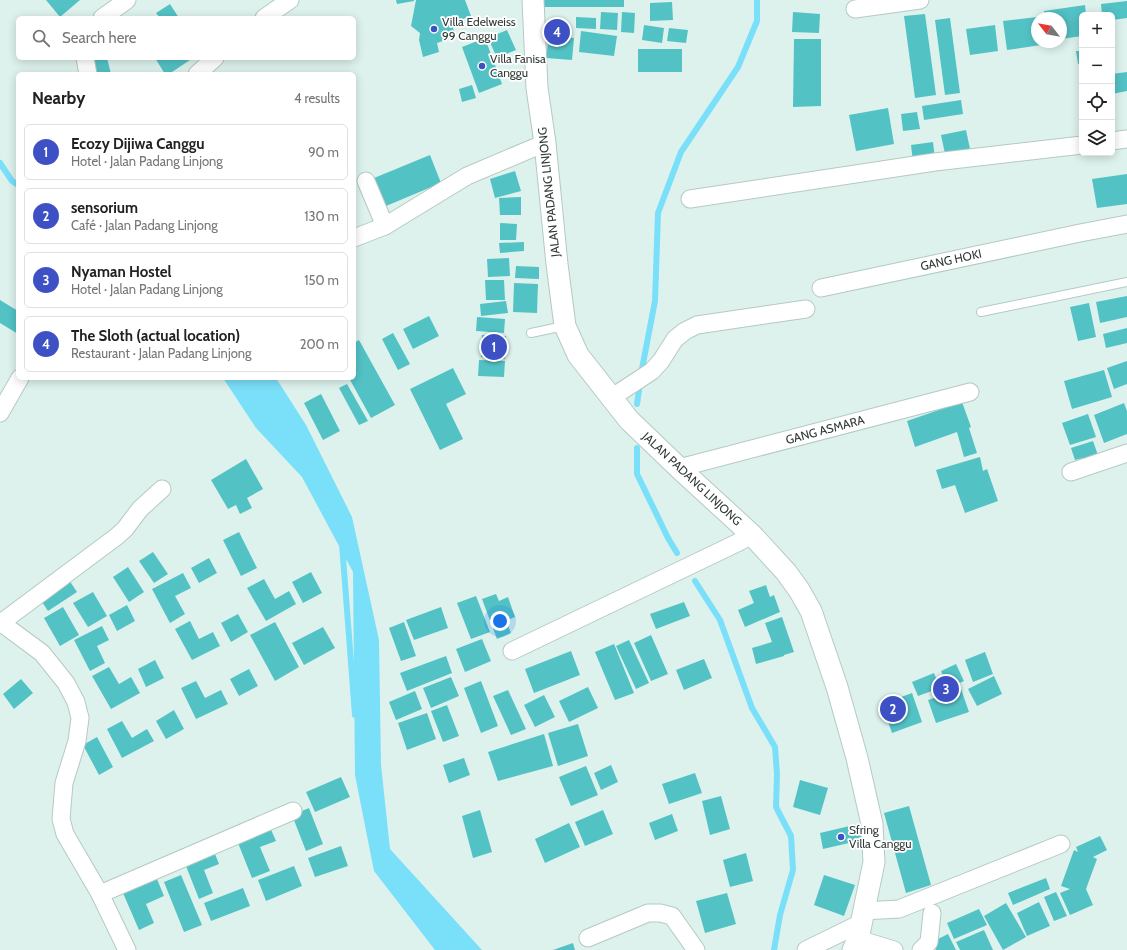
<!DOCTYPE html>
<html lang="en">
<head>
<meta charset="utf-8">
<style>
	:root { --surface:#fff; --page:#f2f2f2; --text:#222; --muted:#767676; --line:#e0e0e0; --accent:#3d51c4 }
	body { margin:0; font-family:Cabin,sans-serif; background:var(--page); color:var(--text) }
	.controls { position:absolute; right:12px; top:12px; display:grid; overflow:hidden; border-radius:6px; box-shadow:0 2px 10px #0003 }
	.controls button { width:36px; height:36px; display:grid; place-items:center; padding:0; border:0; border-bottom:1px solid var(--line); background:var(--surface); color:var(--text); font:20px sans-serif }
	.compass { position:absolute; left:1031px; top:12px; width:36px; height:36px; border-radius:50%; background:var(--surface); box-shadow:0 2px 10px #0003; rotate:301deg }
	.you { position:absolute; left:500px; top:621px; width:14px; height:14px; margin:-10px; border:3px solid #fff; border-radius:50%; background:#1a73e8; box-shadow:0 0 0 6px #1a73e833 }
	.badge { display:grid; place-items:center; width:26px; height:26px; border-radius:50%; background:var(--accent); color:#fff; font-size:13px; font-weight:700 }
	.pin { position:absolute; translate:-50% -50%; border:2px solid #fff; box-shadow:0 1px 4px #0006 }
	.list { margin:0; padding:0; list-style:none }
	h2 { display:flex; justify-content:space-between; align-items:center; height:52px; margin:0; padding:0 16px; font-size:17px }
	h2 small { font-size:13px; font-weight:400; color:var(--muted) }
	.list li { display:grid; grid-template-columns:26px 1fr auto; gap:12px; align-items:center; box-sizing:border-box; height:56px; margin:0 8px 8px; padding:0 8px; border:1px solid var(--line); border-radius:6px }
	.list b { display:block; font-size:15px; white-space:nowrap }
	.list p { margin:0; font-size:13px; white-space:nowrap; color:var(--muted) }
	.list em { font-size:13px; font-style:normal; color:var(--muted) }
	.icon { flex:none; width:22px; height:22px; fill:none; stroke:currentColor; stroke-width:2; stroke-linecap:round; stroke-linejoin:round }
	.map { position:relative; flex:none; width:1127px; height:950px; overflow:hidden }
	.search { position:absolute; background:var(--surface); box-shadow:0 2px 10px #0003; left:16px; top:16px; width:340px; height:44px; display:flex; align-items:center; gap:10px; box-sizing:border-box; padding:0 14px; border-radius:6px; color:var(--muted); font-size:15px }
	.panel { position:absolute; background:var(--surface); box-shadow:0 2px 10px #0003; left:16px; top:72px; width:340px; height:308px; border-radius:6px }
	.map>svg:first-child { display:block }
</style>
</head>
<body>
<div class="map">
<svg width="1127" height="950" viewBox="0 0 1127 950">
	<rect width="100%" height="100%" fill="#ddf2ed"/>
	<polygon fill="#7adff8" points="223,378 276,378 306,425 352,517 379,640 381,765 390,849 482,950 435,950 374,871 355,775 353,572 302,477 256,428"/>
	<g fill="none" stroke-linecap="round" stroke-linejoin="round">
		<g stroke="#7adff8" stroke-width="6">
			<polyline points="0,163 12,181 18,185"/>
			<polyline points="641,374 655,301 658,213 681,152 738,67 757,21 757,0"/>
			<polyline points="637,404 640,383"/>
			<polyline points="637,448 637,474 668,538 677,553"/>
			<polyline points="342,544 355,715"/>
			<polyline points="695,581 720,620 752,708 775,747 777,774 776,807 791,836 793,870 780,915 774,950"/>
		</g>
	</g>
	<g fill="#53c2c5">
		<polygon points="46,0 80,0 60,17"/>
		<polygon points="396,0 414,0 414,1 397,4"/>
		<polygon points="416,0 465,0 471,16 452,23 455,37 437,43 439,52 423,57 419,40 420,33 411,26"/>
		<rect x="540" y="0" width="84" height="7"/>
		<polygon points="1127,1 1127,18 1112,20 1112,15 1102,15 1101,4"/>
		<polygon points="672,2 673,20 650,21 650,3"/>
		<polygon points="170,4 179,18 160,18 156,13"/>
		<polygon points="1085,5 1086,15 1082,15 1082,36 1061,39 1061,18 1045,18 1044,11"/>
		<polygon points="601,12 618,13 617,30 600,29"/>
		<polygon points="622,12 635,13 634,33 621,32"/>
		<polygon points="793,12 820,14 819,33 792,32"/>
		<polygon points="925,14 936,95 915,98 904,16"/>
		<polygon points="576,17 596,18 596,29 576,28"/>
		<polygon points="1037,17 1037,42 1040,42 1041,45 1007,50 1003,21"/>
		<polygon points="950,18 960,93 945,95 935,20"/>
		<polygon points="644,25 664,28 662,43 642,40"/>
		<polygon points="995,25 998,51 970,55 966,29"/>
		<polygon points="669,28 688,30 686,43 667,41"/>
		<polygon points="507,30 516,50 497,58 488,38"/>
		<polygon points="581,31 617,36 614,56 579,52"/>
		<polygon points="549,35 574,38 572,60 546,58"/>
		<polygon points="485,38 502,84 479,93 462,47"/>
		<polygon points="794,39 821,39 821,106 793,107"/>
		<rect x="638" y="49" width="44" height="23"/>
		<polygon points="1076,51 1082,51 1082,63 1078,64"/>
		<polygon points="87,58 107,58 111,74 91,74"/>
		<polygon points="155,58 193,58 169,74 165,74"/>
		<polygon points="1127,72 1127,91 1112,94 1112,74"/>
		<polygon points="472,85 476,98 462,102 459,89"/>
		<polygon points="961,100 963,114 924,120 922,106"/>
		<polygon points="888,108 894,144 856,151 849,115"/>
		<polygon points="917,112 920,129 903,131 901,114"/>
		<polygon points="966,130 970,149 945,154 941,135"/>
		<polygon points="933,142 935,159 913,162 911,145"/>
		<polygon points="430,155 441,183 386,206 374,178"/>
		<polygon points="515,171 521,191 495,198 490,179"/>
		<polygon points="1127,174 1127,204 1097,208 1092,179"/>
		<polygon points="521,197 521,215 500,215 499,198"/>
		<polygon points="500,223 517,224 516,240 500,240"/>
		<polygon points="524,242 524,251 500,253 499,243"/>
		<polygon points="509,258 510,276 488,277 487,259"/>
		<polygon points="516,266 539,267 539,279 515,278"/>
		<polygon points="485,280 504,280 505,300 486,300"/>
		<polygon points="514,283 538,284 537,313 513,312"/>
		<polygon points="1127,296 1127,317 1100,323 1096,302"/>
		<polygon points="0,300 18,311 18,334 0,323"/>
		<polygon points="506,301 508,313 481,316 480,304"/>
		<polygon points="1089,303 1096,337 1078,341 1070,307"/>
		<polygon points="429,316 439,336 413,349 403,329"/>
		<polygon points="477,317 505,319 504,333 476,331"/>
		<polygon points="1127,328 1127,343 1106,348 1103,334"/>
		<polygon points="393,333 410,364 398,370 382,339"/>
		<polygon points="482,335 506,336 505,359 481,357"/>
		<polygon points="359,340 395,405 371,418 349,378 354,378 354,343"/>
		<polygon points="479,360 505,361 504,377 478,376"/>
		<polygon points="1127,361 1127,384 1114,389 1107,368"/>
		<polygon points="453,368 466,394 446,404 463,439 440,450 410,389"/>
		<polygon points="1104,370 1112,397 1072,409 1064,381"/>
		<polygon points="347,384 368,421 359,425 339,388"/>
		<polygon points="321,394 340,431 323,440 304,403"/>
		<polygon points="962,402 971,427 969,428 977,453 964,457 957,432 915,447 907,421"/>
		<polygon points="1124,403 1127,411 1127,434 1104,443 1094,415"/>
		<polygon points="1088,414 1096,437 1070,445 1062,423"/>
		<polygon points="1093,441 1100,461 1085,466 1083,458 1075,460 1071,448"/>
		<polygon points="980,457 983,471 987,469 998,501 965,513 955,485 942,489 936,470"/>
		<polygon points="246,459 263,489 247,498 252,508 240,514 236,505 228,509 211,480"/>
		<polygon points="239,532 257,568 241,576 223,540"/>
		<polygon points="153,552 168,574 154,583 139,561"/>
		<polygon points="209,558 217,573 199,583 191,568"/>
		<polygon points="128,567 144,592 129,602 113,577"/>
		<polygon points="311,572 322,593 303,603 292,582"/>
		<polygon points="183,573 191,588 175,596 185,614 170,623 152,589"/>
		<polygon points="264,579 275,599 289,591 296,604 266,621 247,588"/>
		<polygon points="69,580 77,592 48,611 40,599"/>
		<polygon points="766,585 770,597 774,595 780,612 745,627 738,610 754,603 749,591"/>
		<polygon points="93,592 107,616 88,627 73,603"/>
		<polygon points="496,594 499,601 508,597 515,617 506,621 511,633 497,639 482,599"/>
		<polygon points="476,596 490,632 471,639 457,603"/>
		<polygon points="684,602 690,616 656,629 650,614"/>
		<polygon points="127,605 135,621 117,631 109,615"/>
		<polygon points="63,607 79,635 60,646 44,618"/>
		<polygon points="441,607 448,628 414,640 406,620"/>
		<polygon points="238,614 248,632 231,642 221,623"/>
		<polygon points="782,617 794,652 784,655 784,656 756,664 752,648 772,642 765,623"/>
		<polygon points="190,621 199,639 213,632 220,646 192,660 175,629"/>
		<polygon points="275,622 299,667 275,681 250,635"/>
		<polygon points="404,622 416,656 401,661 389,628"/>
		<polygon points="102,626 109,640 97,646 105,663 90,671 74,640"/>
		<polygon points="323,627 335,648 304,665 292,643"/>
		<polygon points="651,635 668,674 651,681 634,643"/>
		<polygon points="482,639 491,661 465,672 456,649"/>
		<polygon points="629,640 649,683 636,689 616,646"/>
		<polygon points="614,644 634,693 615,700 595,652"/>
		<polygon points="571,651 580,675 534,693 525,669"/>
		<polygon points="985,652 993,674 973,682 965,660"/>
		<polygon points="446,656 452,673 407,691 400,673"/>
		<polygon points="704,659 712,678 684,690 676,670"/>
		<polygon points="155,660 164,678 146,687 138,669"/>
		<polygon points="956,664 964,681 948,688 941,671"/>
		<polygon points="109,667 119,684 131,677 140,693 111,709 92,676"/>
		<polygon points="249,669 258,686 239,696 230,679"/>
		<polygon points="934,673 940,688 918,696 912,682"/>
		<polygon points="994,676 1002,694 977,706 968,689"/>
		<polygon points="451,677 459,696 431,708 423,688"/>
		<polygon points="21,679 33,693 14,709 3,694"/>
		<polygon points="196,681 205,698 221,690 228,704 196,719 181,688"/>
		<polygon points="481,681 498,726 481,733 464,688"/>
		<polygon points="588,687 598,708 569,722 559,701"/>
		<polygon points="961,689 969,712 936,723 928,700"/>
		<polygon points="508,690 526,729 511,735 493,696"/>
		<polygon points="415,691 422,709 396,720 389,702"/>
		<polygon points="912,693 922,722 892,733 882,704"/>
		<polygon points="544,695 555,717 535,727 524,705"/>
		<polygon points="447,705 459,736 443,742 431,711"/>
		<polygon points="174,710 184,729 166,739 156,721"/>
		<polygon points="427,713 436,739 407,750 398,723"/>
		<polygon points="122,721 132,738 147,729 154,741 122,758 107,729"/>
		<polygon points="578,724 588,756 558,766 548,733"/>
		<polygon points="544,734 553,766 498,781 488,752"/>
		<polygon points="97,737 113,767 99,775 83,745"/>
		<polygon points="464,758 470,775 449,783 443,765"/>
		<polygon points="611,765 618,782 601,790 594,773"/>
		<polygon points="586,766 598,795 571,806 559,777"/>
		<polygon points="695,773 702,793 669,804 662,784"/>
		<polygon points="341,777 350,797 315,812 306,792"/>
		<polygon points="800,780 828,788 820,815 793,807"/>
		<polygon points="721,796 730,829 710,835 702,801"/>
		<polygon points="909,806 931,885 906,893 884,813"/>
		<polygon points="309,808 323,844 306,851 292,815"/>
		<polygon points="480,810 492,852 473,858 462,816"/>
		<polygon points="603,810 613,834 585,846 575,822"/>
		<polygon points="672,814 678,831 655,840 649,823"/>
		<polygon points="569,823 580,847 545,863 535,839"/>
		<polygon points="858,824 862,840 823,849 820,833"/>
		<polygon points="269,825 276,841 260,847 270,871 252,878 236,838"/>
		<polygon points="1100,836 1107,850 1093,857 1097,859 1086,889 1093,905 1070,915 1060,893 1070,889 1061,886 1074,850 1078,852 1076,847"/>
		<polygon points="341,846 348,866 315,877 308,858"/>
		<polygon points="213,849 219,864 204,870 213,893 199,899 184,861"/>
		<polygon points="746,853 753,881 730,887 723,860"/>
		<polygon points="294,866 302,886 266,901 258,880"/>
		<polygon points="181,875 202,925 184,932 164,882"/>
		<polygon points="824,875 855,885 844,916 814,905"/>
		<polygon points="1046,878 1050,889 1013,905 1008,893"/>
		<polygon points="157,879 164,896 146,904 154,923 139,930 123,893"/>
		<polygon points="243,888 250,906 211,921 204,903"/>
		<polygon points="1056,892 1067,916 1054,921 1044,897"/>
		<polygon points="727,893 736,924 705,933 696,901"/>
		<polygon points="1039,902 1050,926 1027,936 1017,913"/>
		<polygon points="1006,903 1026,937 1003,950 984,916"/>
		<polygon points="979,909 987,925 954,939 947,923"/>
		<polygon points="984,930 993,950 960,950 956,942"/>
		<polygon points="948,934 956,950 936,950 932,942"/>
		<polygon points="573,943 575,950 553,950"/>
	</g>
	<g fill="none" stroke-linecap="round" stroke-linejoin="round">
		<g stroke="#b5c9c4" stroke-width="10">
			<g id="service">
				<polyline points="981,312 1127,282"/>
				<polyline points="531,333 564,326"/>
			</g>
		</g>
		<g stroke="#b5c9c4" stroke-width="19">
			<g id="minor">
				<polyline points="855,9 920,0"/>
				<polyline points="102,18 127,0"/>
				<polyline points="264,18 290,0"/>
				<polyline points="85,58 88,74"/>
				<polyline points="197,74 215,58"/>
				<polyline points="1112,141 1127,139"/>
				<polyline points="366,181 385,226"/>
				<polyline points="690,199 935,162 1082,145"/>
				<polyline points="354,238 385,226 467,176 545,143"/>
				<polyline points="821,288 1080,233 1127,224"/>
				<polyline points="611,398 652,371 661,361 675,339 685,331 697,325 806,309"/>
				<polyline points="0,413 20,378"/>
				<polyline points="679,468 970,392"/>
				<polyline points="1071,472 1127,453"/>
				<polyline points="0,622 42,653 66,683 76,702 80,718 77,741 64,783 61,819 65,834 100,894 127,950"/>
				<polyline points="2,622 116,537 125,529 140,509 162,489"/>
				<polyline points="512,651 739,542 752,535"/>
				<polyline points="100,894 293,811"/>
				<polyline points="863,911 899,909 1061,844"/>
				<polyline points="588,938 648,913 660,913 672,916 696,950"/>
				<polyline points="858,939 894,950"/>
				<polyline points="806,950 861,923"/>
				<polyline points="921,950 929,942 932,913"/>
			</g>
		</g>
		<g stroke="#b5c9c4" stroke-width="23">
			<polyline id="tertiary" points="533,0 537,88 545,143 557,264 565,326 578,355 629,420 679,468 752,535 786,572 799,590 811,611 837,687 857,758 872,824 874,862 858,939 853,950"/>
		</g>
		<use href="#service" stroke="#fff" stroke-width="8"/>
		<use href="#minor" stroke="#fff" stroke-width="17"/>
		<use href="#tertiary" stroke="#fff" stroke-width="21"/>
	</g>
	<g fill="#3d51c4" stroke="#fff" stroke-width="1.5">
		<circle cx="434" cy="29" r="4"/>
		<circle cx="482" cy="66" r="4"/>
		<circle cx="841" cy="837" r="4"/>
	</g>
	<g text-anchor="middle" stroke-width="3.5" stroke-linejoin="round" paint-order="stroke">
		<g font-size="12" fill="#323a38" stroke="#fff" text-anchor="start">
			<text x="442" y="26">Villa Edelweiss<tspan x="442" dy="14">99 Canggu</tspan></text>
			<text x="490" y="63">Villa Fanisa<tspan x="490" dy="14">Canggu</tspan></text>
			<text x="849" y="834">Sfring<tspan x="849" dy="14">Villa Canggu</tspan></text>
		</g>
		<g font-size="12" fill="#323a38" stroke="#fff">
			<text transform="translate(549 192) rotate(-96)" y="4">JALAN PADANG LINJONG</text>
			<text transform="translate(951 260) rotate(-12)" y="4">GANG HOKI</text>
			<text transform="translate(825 430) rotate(-15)" y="4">GANG ASMARA</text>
			<text transform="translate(692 479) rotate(43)" y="4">JALAN PADANG LINJONG</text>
		</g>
	</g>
</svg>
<div class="controls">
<button>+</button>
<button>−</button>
<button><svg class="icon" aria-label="locate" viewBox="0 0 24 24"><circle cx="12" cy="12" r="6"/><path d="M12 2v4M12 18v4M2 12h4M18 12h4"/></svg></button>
<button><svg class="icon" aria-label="layers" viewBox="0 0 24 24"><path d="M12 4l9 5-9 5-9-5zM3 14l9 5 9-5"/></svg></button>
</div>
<svg class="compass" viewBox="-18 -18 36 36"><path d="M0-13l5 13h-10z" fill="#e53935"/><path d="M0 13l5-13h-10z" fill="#767676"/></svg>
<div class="you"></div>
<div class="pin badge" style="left:494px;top:347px">1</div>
<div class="pin badge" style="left:893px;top:709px">2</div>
<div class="pin badge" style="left:946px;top:689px">3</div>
<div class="pin badge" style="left:557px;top:32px">4</div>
<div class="search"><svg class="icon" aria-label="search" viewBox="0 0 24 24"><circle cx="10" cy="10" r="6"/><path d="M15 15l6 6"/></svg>Search here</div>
<section class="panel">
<h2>Nearby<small>4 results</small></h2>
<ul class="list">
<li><span class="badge">1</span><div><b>Ecozy Dijiwa Canggu</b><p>Hotel · Jalan Padang Linjong</p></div><em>90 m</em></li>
<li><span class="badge">2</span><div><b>sensorium</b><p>Café · Jalan Padang Linjong</p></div><em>130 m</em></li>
<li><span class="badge">3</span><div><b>Nyaman Hostel</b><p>Hotel · Jalan Padang Linjong</p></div><em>150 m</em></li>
<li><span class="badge">4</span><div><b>The Sloth (actual location)</b><p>Restaurant · Jalan Padang Linjong</p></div><em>200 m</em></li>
</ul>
</section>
</div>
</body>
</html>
